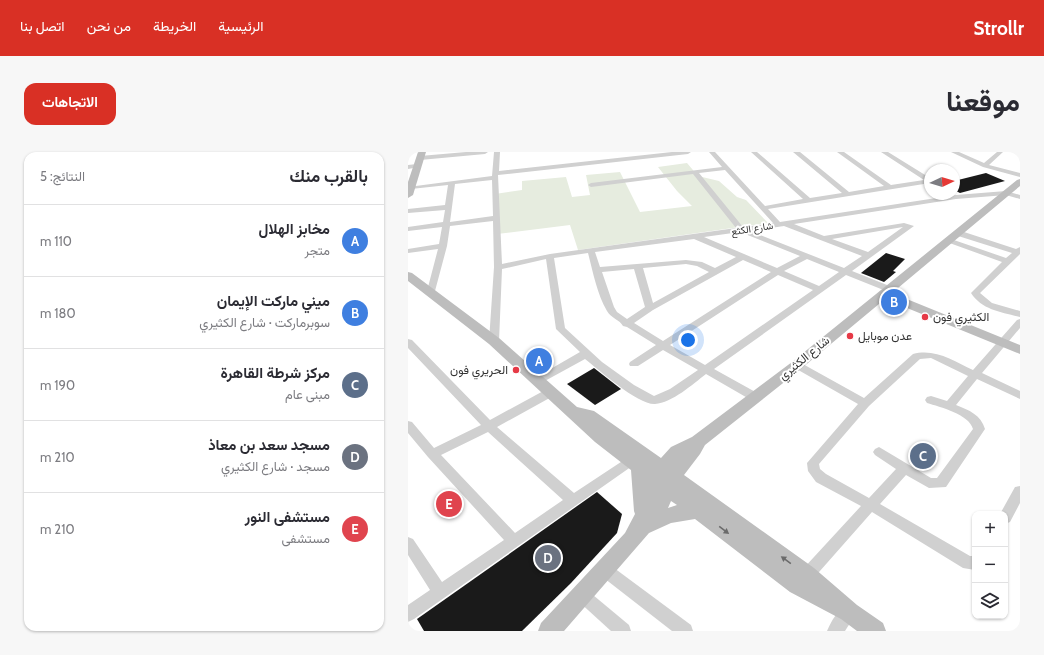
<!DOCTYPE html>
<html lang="ar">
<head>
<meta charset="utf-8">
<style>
	:root { --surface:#fff; --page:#f7f7f7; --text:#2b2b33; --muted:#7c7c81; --line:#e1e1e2; --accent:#d93025 }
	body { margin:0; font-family:Cabin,Vazirmatn,sans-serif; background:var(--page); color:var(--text); direction:rtl }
	.controls { position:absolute; right:12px; bottom:12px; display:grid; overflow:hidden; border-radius:8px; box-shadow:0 1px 3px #0004 }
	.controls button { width:36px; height:36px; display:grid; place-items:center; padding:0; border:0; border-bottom:1px solid var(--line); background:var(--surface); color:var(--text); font:20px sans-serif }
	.compass { position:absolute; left:516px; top:12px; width:36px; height:36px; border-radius:50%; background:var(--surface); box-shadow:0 1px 3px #0004; rotate:86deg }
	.you { position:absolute; left:280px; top:188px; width:14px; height:14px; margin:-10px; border:3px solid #fff; border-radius:50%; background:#1a73e8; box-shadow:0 0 0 6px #1a73e833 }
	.badge { display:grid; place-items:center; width:26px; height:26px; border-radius:50%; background:var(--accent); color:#fff; font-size:13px; font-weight:700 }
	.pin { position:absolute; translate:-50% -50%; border:2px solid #fff; box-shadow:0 1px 4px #0006 }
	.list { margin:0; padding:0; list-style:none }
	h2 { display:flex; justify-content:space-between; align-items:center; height:52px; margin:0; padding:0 16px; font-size:17px }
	h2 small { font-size:13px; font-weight:400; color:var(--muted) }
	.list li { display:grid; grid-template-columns:26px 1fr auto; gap:12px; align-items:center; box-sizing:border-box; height:72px; padding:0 16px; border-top:1px solid var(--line) }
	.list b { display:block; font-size:15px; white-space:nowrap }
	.list p { margin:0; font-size:13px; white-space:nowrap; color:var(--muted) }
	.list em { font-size:13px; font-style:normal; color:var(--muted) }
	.icon { flex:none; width:22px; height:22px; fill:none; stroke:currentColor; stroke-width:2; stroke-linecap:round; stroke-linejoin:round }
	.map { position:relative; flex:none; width:612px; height:479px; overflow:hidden; direction:ltr; border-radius:12px }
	header { display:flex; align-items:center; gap:24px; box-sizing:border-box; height:56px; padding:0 20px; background:var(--accent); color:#fff }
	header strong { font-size:19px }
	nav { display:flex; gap:22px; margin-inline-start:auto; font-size:14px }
	.intro { display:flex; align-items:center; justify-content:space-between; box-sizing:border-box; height:96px; padding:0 24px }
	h1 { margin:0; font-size:28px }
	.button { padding:10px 18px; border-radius:12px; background:var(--accent); color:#fff; font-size:14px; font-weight:700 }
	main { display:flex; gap:24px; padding:0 24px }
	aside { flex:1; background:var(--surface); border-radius:12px; box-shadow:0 1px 3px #0004 }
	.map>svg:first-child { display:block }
</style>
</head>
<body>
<header>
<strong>Strollr</strong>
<nav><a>الرئيسية</a><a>الخريطة</a><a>من نحن</a><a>اتصل بنا</a></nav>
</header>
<div class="intro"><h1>موقعنا</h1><a class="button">الاتجاهات</a></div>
<main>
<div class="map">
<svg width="612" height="479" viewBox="0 0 612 479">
	<rect width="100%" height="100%" fill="#fff"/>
	<polygon fill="#e6ecdf" points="279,11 290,24 311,29 329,45 338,48 360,71 170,98 162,73 89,82 87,42 114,38 114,29 158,25 164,45 182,43 178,23 212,20 232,60 284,54 269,39 250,15"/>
	<g fill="#1a1a1a">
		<polygon points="578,21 597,29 552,41 546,38 546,29"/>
		<polygon points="478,101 497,107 485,119 488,120 476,130 453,121"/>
		<polygon points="186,216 213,237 187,253 159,232"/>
		<polygon points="189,340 214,362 209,381 163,431 114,479 16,479 9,467"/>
	</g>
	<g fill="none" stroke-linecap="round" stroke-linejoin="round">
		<g fill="#d0d0d0" fill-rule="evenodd">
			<polygon points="58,0 80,0 77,2 12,8 9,6 12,4"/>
			<path d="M86,0H92L91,19L264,0H283L280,2L90,23L94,112L142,102L328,76L285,22L183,35L180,33L183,31L314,15L301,0H307L357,54L395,47L343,0H349L402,46L434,41L385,0H392L441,40L476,34L429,0H436L483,33L516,28L473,0H480L522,26V31L360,57L372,70L548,43L598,39L612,43V47L598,43L548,47L386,72L416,84L496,71L506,74L444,119L484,135L485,137L484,139H478L438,123L306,217L351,242L353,245L351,248H343L298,222C285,232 264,251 247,252C230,253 191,218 177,207L135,230H127L126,228L127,226L172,200L148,177L138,107L94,117L91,189L86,192L82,191L81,189L86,115L85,69L42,74L39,94L27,139L23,142L19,139L30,97L0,101V97L31,92L34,75L0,79V75L35,70L37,58L0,61V57L37,53L40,33L3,37L0,35L84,24ZM317,18L365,71L335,75L291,21ZM84,28L85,64L42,70L47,32ZM376,74L454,104L436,116L342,79ZM495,75L460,100L424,87ZM332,80L392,104L369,116L296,85ZM286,87L328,105L307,116L294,110L278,108L192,115L187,100ZM180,101C185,120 189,142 199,159C203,166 212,168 215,174L219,175L248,193L222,210L221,212L222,214H230L255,198L290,218L262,237L246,244L226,233L194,210L157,176L146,106ZM399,107L431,120L411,134L376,119ZM335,108L363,120L255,189L226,171L245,158ZM278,112L289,114L301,120L245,151L235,116ZM226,117L237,155L219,167L209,160L206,155L194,120ZM370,123L405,138L297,213L262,193Z"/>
			<polygon points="543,0 551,0 576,11 589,0 595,0 581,13 612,21 612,25 575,15"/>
			<polygon points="9,12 11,13 11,15 0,17 0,13"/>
			<path d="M547,79H553L608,97L612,95V102L572,141L584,151L612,159V165C593,160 574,158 563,141L594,110L536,89L540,87H543L598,106L604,101L547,83Z"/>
			<path d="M612,167V176L574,221L612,239V247L569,227L548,253C561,258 573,263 577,277L538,335L521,336L498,323L472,352L562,404H567V418L555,416L464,360L404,428L399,430L394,428L392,423L394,418L453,354L408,330L400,319L399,311L450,252L385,215L384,213L385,211H393L456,246L505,202C527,196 546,209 565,218L609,168ZM523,206L560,224L539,249L523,244L519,245L517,248L519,251C532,255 561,262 565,277L529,326H523L471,295L467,297L465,300L467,303L488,317L461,346L418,322L412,317L411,312L461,254L512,207Z"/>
			<path d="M0,187L4,188L82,268L139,237H147L149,240L147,243L89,275L166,341L219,306L223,304L227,306L229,309L227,312L6,467L0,470V453L22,438L0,403V385L5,387L34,430L96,388L20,305L0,281V269L4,270L26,296L73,273L0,196ZM80,280L155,348L107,381L33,303Z"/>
			<polygon points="612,334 612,351 602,370 597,372 597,362 592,362 607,335"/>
			<polygon points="197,411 202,413 283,473 285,479 264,479 192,423 190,418 192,413"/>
			<polygon points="174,436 179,438 221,473 223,479 203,479 169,448 166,443 169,438"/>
			<path d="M441,452L447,455L449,460L437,479H419C423,469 431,456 441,452Z"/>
		</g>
		<g fill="#bdbdbd" fill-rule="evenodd">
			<polygon points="10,0 18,0 5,43 0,46 0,30"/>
			<path d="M612,27V34L484,141L612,193V202L477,147L394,216L297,293L292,302L276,323L406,416L449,453L475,471L478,479H449L433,467L382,440L287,367L263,371L241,381L156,479H130L133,471L217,381L227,362L226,359L223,318L187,290L81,192L0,129V120L4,121L91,186L169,255L186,259L253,306L263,295L284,285L384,210L609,28ZM263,349L269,353L260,356Z"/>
		</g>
	</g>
	<defs><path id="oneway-solid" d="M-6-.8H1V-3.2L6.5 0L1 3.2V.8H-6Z"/></defs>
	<g fill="#6a6a6a">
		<use href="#oneway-solid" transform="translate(316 378) rotate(37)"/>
		<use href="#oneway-solid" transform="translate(378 408) rotate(-144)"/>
	</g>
	<g fill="#e63946" stroke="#fff" stroke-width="1.5">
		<circle cx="517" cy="165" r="4"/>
		<circle cx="442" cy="184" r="4"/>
		<circle cx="108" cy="218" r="4"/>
	</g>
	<g text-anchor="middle" stroke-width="4" stroke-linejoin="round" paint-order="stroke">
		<g font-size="10" fill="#333" stroke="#fff">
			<text transform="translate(344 76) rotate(-9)" y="4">شارع الكثع</text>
		</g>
		<g font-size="12" fill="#333" stroke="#fff" text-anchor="start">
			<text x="525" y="169">الكثيري فون</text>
			<text x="450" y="188">عدن موبايل</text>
			<text x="100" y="222" text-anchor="end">الحريري فون</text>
		</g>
		<g font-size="12" fill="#333" stroke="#fff">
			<text transform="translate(396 206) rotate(-39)" y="4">شارع الكثيري</text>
		</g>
	</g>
</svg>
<div class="controls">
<button>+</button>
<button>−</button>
<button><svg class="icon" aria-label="layers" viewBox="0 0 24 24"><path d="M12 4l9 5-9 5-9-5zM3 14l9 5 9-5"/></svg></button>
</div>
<svg class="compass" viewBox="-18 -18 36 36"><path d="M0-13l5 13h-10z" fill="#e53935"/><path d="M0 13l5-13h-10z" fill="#7c7c81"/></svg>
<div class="you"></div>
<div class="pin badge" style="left:131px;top:209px;background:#3f7fe0">A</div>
<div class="pin badge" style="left:486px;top:150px;background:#3f7fe0">B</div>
<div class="pin badge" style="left:515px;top:304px;background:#5c6f8a">C</div>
<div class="pin badge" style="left:140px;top:406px;background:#6b7280">D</div>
<div class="pin badge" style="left:41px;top:352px;background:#e0444e">E</div>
</div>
<aside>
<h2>بالقرب منك<small>النتائج: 5</small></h2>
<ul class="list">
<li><span class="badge" style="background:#3f7fe0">A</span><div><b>مخابز الهلال</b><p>متجر</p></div><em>110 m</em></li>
<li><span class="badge" style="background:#3f7fe0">B</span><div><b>ميني ماركت الإيمان</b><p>سوبرماركت · شارع الكثيري</p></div><em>180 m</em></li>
<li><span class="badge" style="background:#5c6f8a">C</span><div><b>مركز شرطة القاهرة</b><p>مبنى عام</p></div><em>190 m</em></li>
<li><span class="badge" style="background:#6b7280">D</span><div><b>مسجد سعد بن معاذ</b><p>مسجد · شارع الكثيري</p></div><em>210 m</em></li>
<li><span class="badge" style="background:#e0444e">E</span><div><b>مستشفى النور</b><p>مستشفى</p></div><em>210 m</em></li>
</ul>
</aside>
</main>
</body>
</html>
